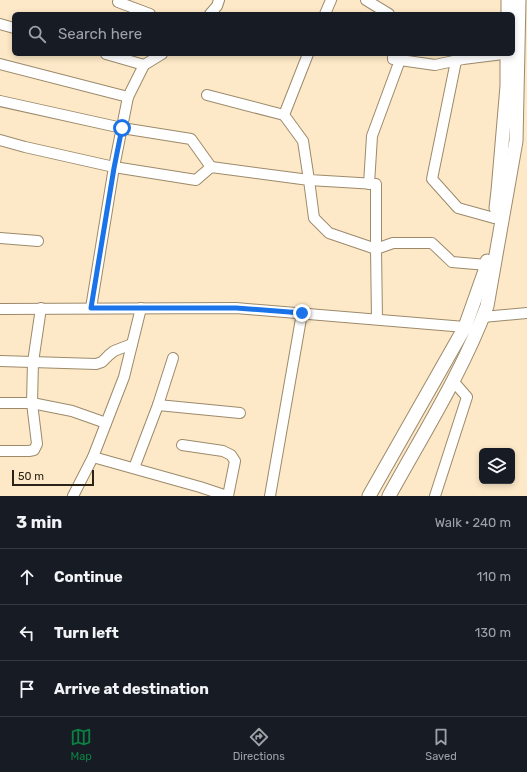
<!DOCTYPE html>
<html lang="en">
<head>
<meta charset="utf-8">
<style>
	:root { --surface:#171b24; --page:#242831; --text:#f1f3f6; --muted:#9ea1a6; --line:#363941; --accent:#0b8043 }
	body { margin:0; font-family:Rubik,sans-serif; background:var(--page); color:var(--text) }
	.controls { position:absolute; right:12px; bottom:12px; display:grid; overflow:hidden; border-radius:6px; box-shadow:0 2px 6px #0003 }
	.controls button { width:36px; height:36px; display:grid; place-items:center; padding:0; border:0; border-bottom:1px solid var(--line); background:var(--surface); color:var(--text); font:20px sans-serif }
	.scale { position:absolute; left:12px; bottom:10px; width:82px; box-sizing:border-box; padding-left:4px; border:2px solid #2a2216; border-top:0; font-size:11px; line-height:14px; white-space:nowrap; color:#2a2216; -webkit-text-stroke:3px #fde9c7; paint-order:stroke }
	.stop { position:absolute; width:12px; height:12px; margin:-9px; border:3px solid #1a73e8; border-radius:50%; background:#fff }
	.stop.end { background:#1a73e8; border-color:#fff; box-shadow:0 1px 4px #0008 }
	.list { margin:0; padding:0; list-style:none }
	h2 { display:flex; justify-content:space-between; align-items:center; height:52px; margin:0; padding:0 16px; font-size:17px }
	h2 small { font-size:13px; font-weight:400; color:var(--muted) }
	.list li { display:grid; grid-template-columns:26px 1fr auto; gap:12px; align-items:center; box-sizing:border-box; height:56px; padding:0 16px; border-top:1px solid var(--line) }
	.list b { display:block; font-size:15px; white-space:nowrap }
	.list em { font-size:13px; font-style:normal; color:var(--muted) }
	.icon { flex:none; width:22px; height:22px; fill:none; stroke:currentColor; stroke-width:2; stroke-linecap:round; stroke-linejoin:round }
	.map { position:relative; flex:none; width:527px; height:496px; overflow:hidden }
	.search { position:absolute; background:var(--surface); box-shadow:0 2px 6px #0003; left:12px; right:12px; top:12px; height:44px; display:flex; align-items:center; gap:10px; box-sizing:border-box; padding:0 14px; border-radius:6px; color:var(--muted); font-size:15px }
	.sheet { height:220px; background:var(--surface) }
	nav { display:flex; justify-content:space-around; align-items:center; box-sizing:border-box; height:56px; border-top:1px solid var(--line); background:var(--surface); font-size:11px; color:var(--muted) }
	nav a { display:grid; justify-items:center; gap:2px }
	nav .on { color:var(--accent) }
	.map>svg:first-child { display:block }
</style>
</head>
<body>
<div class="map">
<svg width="527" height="496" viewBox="0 0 527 496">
	<rect width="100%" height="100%" fill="#fde9c7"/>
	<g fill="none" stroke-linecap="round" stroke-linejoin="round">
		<g stroke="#9c8a6b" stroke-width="12">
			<g id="minor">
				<polyline points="366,0 389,14"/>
				<polyline points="118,2 150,14"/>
				<polyline points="210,14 217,6 219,0"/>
				<polyline points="325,14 331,0"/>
				<polyline points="0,24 14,28"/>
				<polyline points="308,54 284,115 303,141 309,180 376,184 376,249 393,243 432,243 452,262 487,265"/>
				<polyline points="393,54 393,59 435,65 463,59 503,54"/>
				<polyline points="456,61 432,179 458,208 494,218"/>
				<polyline points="0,64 128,97"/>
				<polyline points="144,65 162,54"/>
				<polyline points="207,95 284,115"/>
				<polyline points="0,101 122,128 191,139 211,167"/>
				<polyline points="0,140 25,147 114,167 196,180 211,167 309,180 314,218 329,233 376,249 377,319"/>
				<polyline points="369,184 372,136 400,60"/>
				<polyline points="0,238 38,241"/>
				<polyline points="91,308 114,167 128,97 144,65 106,54"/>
				<polyline points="0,309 236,308 465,327 471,329"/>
				<polyline points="483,317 527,313"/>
				<polyline points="0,361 96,364 102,362 109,355 114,351 132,344"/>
				<polyline points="0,403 32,403 72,411 106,423"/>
				<polyline points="158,405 240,413"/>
				<polyline points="182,445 223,451 231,455 235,461 228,496"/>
				<polyline points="0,451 29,451 34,450 37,444 32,403 33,362 41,308"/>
				<polyline points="93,457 200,487 227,496"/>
				<polyline points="134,468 158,405 173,358"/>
				<polyline points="73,496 93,457 124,377 141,308"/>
				<polyline points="270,496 302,313"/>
				<polyline points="435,496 467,397 453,381"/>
			</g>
		</g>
		<g stroke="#9c8a6b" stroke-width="15">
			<g id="tertiary">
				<polyline points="508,14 508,0"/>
				<polyline points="496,208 498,191 507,86 507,54"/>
				<polyline points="369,496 465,327 487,265 487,261"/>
				<path d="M389,496C423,434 462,373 487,306L516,141L519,0"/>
			</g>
		</g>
		<use href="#minor" stroke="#fff" stroke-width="10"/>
		<use href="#tertiary" stroke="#fff" stroke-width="13"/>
	</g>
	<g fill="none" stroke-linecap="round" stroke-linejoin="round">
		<polyline stroke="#1a73e8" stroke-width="5" points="122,128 114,168 91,308 236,308 302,313"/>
	</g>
</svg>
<div class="controls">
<button><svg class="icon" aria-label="layers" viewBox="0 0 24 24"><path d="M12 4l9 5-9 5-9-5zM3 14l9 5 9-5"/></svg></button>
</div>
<div class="scale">50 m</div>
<div class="stop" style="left:122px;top:128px"></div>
<div class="stop end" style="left:302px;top:313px"></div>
<div class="search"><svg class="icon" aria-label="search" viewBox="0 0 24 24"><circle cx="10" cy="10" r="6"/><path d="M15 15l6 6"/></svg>Search here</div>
</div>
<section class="sheet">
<h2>3 min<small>Walk · 240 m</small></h2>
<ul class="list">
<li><svg class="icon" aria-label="ahead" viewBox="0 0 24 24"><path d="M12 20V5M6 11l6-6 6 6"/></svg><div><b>Continue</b></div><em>110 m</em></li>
<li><svg class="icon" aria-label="left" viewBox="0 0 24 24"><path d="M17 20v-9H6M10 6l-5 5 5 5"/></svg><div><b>Turn left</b></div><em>130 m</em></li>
<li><svg class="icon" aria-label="arrive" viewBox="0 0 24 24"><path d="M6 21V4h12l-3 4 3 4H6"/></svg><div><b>Arrive at destination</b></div></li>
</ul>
</section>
<nav>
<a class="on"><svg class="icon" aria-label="map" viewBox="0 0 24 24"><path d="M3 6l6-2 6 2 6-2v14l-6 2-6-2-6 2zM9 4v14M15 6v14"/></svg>Map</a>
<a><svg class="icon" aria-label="directions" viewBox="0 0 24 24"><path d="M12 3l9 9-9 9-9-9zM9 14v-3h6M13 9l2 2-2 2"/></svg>Directions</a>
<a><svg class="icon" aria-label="saved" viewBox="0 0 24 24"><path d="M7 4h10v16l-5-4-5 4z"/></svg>Saved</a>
</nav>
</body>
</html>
